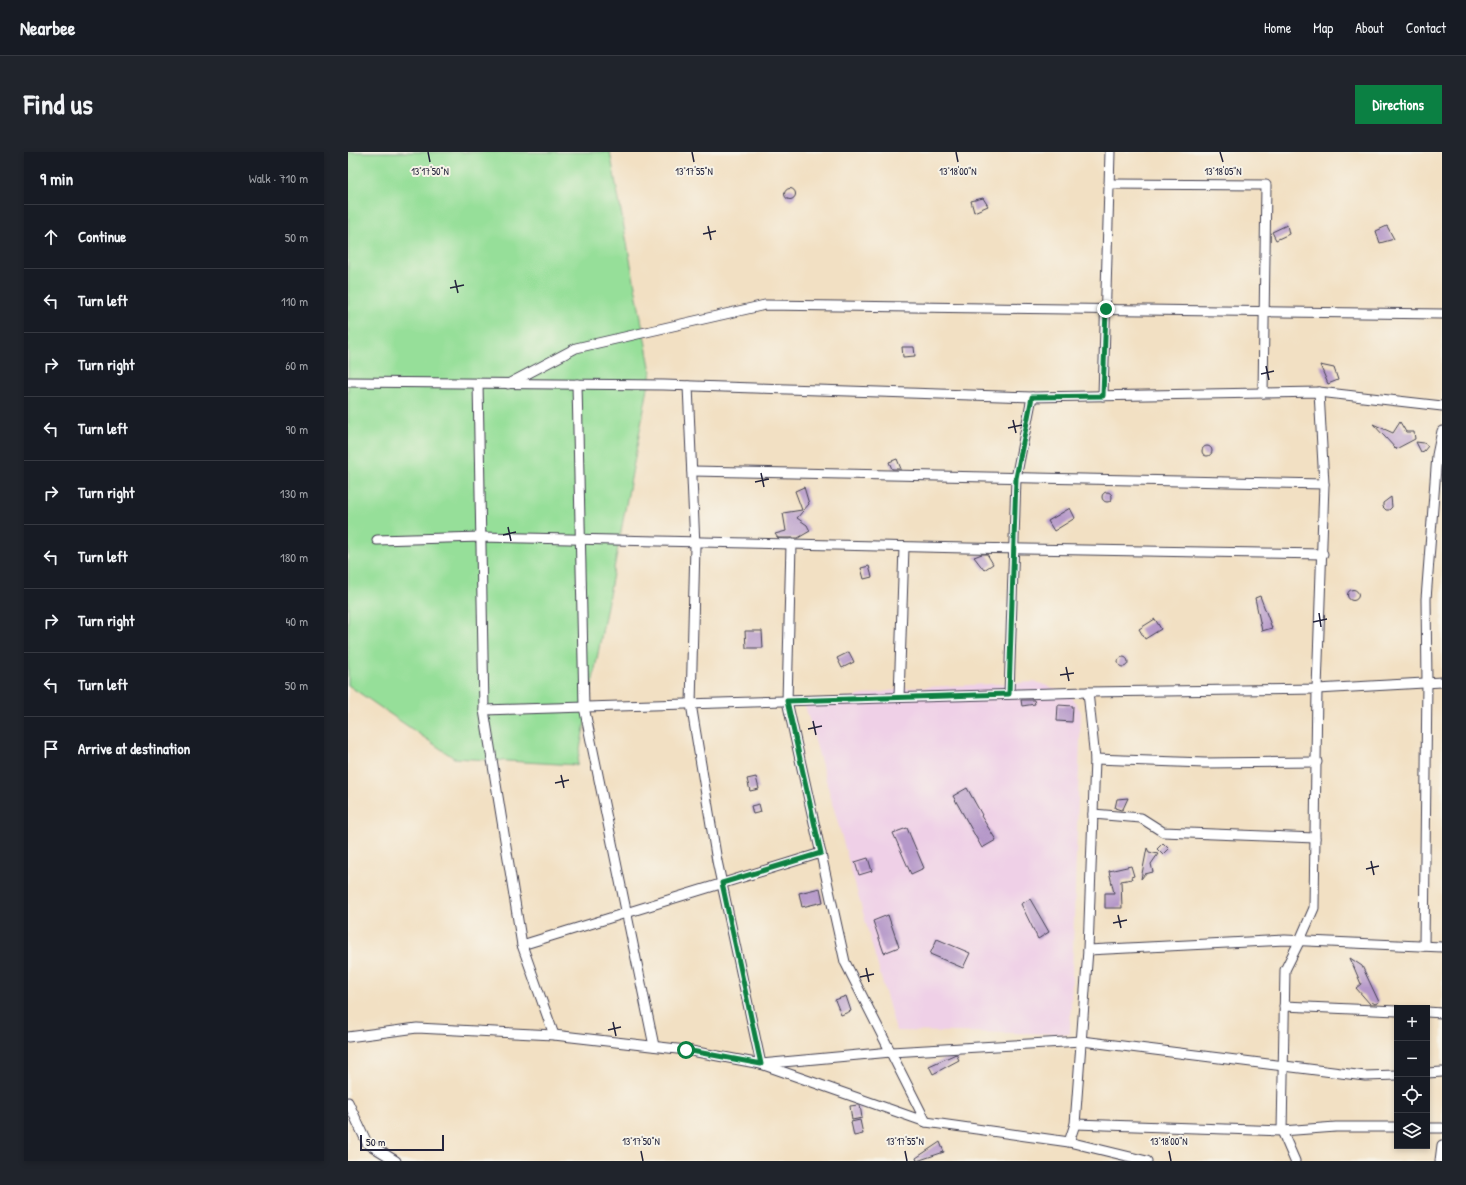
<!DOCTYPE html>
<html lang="en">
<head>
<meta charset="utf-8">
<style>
	:root { --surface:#171b24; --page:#20242c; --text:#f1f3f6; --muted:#9ea1a6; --line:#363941; --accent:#0b8043 }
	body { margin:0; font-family:"Patrick Hand",sans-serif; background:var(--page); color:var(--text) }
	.controls { position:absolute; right:12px; bottom:12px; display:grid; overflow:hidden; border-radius:0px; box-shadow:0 2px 6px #0003 }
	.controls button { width:36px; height:36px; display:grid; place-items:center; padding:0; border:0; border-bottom:1px solid var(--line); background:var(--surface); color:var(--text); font:20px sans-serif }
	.scale { position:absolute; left:12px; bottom:10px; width:84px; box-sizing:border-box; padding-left:4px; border:2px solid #22223b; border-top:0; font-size:11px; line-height:14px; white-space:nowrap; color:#22223b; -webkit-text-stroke:3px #f7f3e8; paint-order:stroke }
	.stop { position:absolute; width:12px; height:12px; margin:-9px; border:3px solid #0b8043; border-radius:50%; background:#fff }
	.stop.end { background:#0b8043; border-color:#fff; box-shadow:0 1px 4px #0008 }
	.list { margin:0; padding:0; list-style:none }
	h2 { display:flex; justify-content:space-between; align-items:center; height:52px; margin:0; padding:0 16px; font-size:17px }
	h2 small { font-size:13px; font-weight:400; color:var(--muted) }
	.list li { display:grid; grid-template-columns:26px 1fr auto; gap:12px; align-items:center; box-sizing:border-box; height:64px; padding:0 16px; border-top:1px solid var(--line) }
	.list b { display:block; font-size:15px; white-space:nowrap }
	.list em { font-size:13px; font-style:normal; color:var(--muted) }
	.icon { flex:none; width:22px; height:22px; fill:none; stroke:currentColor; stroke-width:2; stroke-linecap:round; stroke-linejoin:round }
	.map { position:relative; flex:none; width:1094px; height:1009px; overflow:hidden; border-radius:0px }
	header { display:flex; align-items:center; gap:24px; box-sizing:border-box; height:56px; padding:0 20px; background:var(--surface); border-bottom:1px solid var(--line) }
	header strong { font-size:19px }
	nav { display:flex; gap:22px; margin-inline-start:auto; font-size:14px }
	.intro { display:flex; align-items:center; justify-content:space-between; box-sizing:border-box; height:96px; padding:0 24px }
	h1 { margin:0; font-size:28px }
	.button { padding:10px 18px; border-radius:0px; background:var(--accent); color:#fff; font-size:14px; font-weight:700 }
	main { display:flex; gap:24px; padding:0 24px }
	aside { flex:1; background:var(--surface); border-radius:0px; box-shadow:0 2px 6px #0003 }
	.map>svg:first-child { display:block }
</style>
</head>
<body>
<header>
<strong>Nearbee</strong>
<nav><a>Home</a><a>Map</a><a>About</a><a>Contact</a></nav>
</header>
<div class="intro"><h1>Find us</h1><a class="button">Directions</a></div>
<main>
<aside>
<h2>9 min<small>Walk · 710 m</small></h2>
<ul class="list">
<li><svg class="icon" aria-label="ahead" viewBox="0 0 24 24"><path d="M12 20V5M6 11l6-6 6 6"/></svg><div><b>Continue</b></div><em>50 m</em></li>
<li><svg class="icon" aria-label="left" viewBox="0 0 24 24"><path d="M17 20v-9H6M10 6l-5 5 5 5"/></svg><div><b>Turn left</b></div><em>110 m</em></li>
<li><svg class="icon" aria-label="right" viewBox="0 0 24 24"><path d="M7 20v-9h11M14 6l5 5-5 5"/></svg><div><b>Turn right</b></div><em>60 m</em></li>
<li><svg class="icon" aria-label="left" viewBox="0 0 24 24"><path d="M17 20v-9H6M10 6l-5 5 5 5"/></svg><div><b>Turn left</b></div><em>90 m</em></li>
<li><svg class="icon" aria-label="right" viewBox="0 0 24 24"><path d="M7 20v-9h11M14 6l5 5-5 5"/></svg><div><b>Turn right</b></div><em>130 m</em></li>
<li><svg class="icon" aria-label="left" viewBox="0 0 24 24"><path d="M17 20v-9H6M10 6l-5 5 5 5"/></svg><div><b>Turn left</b></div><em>180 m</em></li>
<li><svg class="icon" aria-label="right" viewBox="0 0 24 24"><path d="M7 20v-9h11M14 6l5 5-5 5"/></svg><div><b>Turn right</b></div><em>40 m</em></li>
<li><svg class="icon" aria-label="left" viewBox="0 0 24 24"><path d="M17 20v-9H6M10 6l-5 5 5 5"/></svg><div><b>Turn left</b></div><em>50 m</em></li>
<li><svg class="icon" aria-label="arrive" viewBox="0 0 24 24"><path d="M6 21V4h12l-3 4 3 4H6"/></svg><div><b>Arrive at destination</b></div></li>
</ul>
</aside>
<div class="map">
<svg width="1094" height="1009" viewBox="0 0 1094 1009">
	<rect width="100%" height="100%" fill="#f7f3e8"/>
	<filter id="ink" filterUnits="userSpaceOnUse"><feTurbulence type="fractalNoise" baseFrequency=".025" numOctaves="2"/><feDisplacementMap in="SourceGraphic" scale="8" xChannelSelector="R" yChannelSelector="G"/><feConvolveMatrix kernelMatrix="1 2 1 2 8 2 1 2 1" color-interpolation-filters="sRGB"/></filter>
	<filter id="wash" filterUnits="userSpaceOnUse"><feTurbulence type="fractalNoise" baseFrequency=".012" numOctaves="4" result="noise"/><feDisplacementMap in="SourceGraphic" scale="16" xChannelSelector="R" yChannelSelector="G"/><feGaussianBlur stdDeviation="0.9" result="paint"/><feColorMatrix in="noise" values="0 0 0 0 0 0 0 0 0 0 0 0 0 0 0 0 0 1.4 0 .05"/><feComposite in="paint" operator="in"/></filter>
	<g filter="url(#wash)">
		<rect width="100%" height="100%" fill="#f2e0c3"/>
		<polygon fill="#efd0e7" points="688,530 722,542 733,560 722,882 548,879 457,553 558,536"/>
		<polygon fill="#96df99" stroke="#5c806a" points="0,0 262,0 303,220 229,613 106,606 0,533"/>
		<g id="blocks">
			<g fill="#b598c9">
				<circle cx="442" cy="42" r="5.5"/>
				<polygon points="635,46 640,54 626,60 623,49"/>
				<polygon points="939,73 941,82 928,88 924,80"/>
				<polygon points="1039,74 1046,87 1032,91 1028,79"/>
				<polygon points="554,195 566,195 567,204 555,205"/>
				<polygon points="972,213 986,216 990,228 980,232"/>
				<polygon points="1052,270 1058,280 1066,280 1067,287 1048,297 1025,272 1045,281"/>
				<polygon points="1068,290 1076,291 1080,294 1076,299 1073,300"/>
				<circle cx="859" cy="299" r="5"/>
				<polygon points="549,307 553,317 544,317 541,310"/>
				<polygon points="456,335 461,352 449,366 459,373 462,379 450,386 430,386 427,382 438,379 435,361 454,358 447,339"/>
				<circle cx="759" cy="345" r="5"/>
				<polygon points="1043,345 1044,355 1041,358 1038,358 1035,355 1035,351"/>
				<polygon points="722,356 727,366 706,379 700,369"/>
				<polygon points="634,402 639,402 645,412 636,418 626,405"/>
				<polygon points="521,414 524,425 516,427 513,416"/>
				<circle cx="1005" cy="443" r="5.5"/>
				<polygon points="912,444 924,476 914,479 907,446"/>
				<polygon points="807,467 813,477 797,487 791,477"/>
				<polygon points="397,479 414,479 415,496 398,496"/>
				<polygon points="501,500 506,510 494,516 489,506"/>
				<circle cx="775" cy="510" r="5"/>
				<polygon points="673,548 686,548 687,552 674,554"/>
				<polygon points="710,553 725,554 724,570 709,569"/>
				<polygon points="408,625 411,637 402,639 399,627"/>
				<polygon points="619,636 634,663 633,664 648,688 634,696 605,644"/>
				<polygon points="780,646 775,657 773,658 767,656 769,647"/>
				<polygon points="411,652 413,660 405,662 403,654"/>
				<polygon points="559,676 576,716 563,722 545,681"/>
				<polygon points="815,691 821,697 815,703 809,697"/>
				<polygon points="799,696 801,700 810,702 803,712 805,720 797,722 793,727"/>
				<polygon points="520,706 524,719 511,723 507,710"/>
				<polygon points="783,714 786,724 783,725 784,727 773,729 774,756 757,756 757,741 766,741 761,719"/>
				<polygon points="472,736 475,750 454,755 451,741"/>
				<polygon points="682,747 701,780 690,787 673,752"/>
				<polygon points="540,763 551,795 536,801 525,769"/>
				<polygon points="589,787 622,801 615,816 582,802"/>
				<polygon points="1002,806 1014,814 1031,850 1027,852 1024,850 1022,852 1008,836 1013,832"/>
				<polygon points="498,844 503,859 493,863 487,848"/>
				<polygon points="608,902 611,908 585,922 581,914"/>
				<polygon points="510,953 512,953 514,966 504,968 502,954"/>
				<polygon points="512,968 515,982 506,984 503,970"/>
				<polygon points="592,990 596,1000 569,1009 568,1006"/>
			</g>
		</g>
	</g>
	<g filter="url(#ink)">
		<use href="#blocks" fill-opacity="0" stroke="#413e4f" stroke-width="1"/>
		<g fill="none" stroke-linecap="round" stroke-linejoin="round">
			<g stroke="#413e4f" stroke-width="11">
				<g id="street">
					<polyline points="761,32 918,33 915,241"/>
					<polyline points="0,230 316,233 684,245 971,240 1094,254"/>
					<polyline points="130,231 136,558 174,793 206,883"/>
					<polyline points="160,232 228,196 417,153 1094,162"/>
					<polyline points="229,232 236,555 306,894"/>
					<polyline points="340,234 347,394 343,552 369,709 413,912 578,970 721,990 799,1009"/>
					<polyline points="755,244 762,0"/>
					<polyline points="344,319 976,332"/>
					<polyline points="29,388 133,385 618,396 975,402"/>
					<polyline points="443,392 439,549 497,810 578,970"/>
					<polyline points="661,542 668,326 684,245"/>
					<polyline points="551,545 556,395"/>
					<polyline points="136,558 740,540 969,537 1094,530"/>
					<polyline points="747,607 857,611 969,610"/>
					<polyline points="745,662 793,666 815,680 967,686"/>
					<polyline points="174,793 473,701"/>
					<polyline points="1076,794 1079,530 1078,447 1089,303 1094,279"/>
					<polyline points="740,798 937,788 1094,795"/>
					<polyline points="936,854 1049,859"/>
					<polyline points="1079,860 1094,861"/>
					<polyline points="0,885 69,876 206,883 338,898 413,912 543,900 734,889 1017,924 1049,923"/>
					<polyline points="1079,921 1094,920"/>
					<polyline points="0,950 19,991 48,1009"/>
					<polyline points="727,972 934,979 988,975 1049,975"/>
					<polyline points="1079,976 1094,976"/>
					<polyline points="721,990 727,972 740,798 747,607 740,540"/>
					<polyline points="947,1009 934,979 937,818 952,788 966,756 969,537 976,332 971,240"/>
					<polyline points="1092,1009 1094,993"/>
				</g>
			</g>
			<use href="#street" stroke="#fff" stroke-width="9"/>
		</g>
	</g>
	<g fill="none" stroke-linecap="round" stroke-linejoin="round" filter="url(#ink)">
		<polyline stroke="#0b8043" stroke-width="5" points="338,898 413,912 374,731 473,701 439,549 661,542 668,326 684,245 755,244 758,157"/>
	</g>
	<path fill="none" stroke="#22223b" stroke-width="1.5" d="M80,0L82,10M344,0L346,10M608,0L610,10M872,0L875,10M360,74L363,88M355,82L368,79M107,128L110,141M102,136L116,133M918,214L921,228M913,222L926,219M665,268L668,281M660,276L674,273M413,321L416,335M407,330L421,327M160,375L163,389M155,383L168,380M971,461L973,475M965,470L979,467M718,515L721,529M712,523L726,521M465,569L468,583M460,577L474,574M213,623L216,636M207,631L221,628M1023,709L1026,723M1018,717L1031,714M770,763L773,776M765,771L779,768M518,816L521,830M512,825L526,822M265,870L268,884M260,878L273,875M293,999L295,1009M557,999L559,1009M821,999L823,1009"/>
	<g font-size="10" text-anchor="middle" fill="#22223b" stroke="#f7f3e8" stroke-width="4" stroke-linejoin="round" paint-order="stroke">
		<text x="82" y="23">13°17'50"N</text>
		<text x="346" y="23">13°17'55"N</text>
		<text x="610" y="23">13°18'00"N</text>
		<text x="875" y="23">13°18'05"N</text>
		<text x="293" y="993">13°17'50"N</text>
		<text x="557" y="993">13°17'55"N</text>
		<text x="821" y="993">13°18'00"N</text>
	</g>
</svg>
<div class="controls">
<button>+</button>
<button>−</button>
<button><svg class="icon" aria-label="locate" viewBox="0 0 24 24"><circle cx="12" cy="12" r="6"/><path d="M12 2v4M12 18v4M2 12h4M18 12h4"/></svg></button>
<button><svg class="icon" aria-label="layers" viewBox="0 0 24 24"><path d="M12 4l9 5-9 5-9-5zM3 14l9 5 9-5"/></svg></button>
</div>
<div class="scale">50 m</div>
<div class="stop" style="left:338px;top:898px"></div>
<div class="stop end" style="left:758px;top:157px"></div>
</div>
</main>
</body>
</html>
